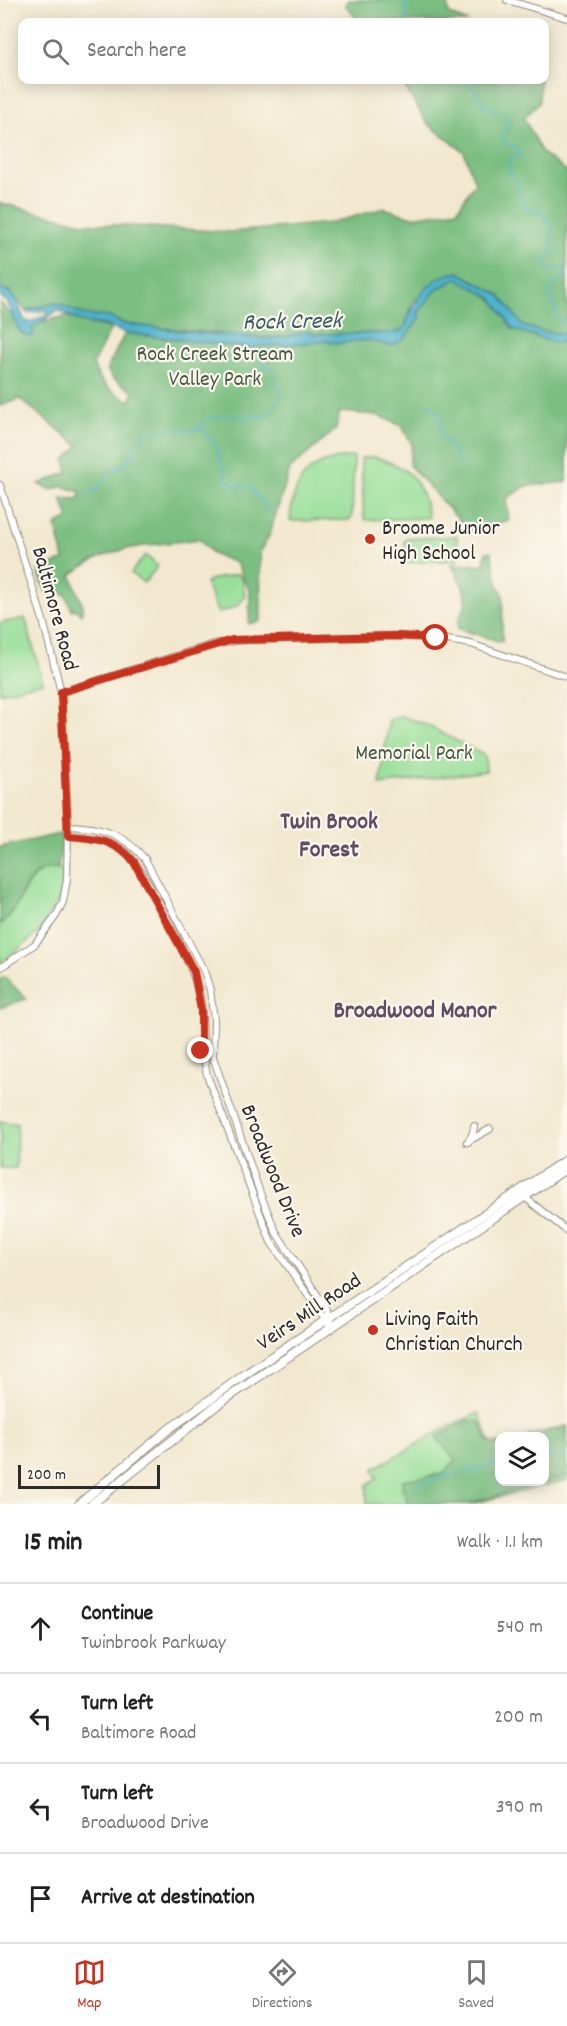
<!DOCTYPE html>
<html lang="en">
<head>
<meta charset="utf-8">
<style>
	:root { --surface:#fff; --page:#f6f6f6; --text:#222; --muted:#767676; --line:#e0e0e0; --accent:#c8321e }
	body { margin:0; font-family:Dekko,sans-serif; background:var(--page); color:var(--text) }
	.controls { position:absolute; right:18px; bottom:18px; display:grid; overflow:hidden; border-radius:12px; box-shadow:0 3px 15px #0003 }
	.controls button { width:54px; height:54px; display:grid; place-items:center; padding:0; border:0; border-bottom:2px solid var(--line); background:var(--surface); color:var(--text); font:30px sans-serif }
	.scale { position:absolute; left:18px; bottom:15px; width:142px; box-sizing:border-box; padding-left:6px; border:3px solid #2b2b2b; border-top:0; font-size:16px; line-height:21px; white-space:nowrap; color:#2b2b2b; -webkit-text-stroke:4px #fbf7ec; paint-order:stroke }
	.stop { position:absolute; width:18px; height:18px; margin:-14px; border:4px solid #c8321e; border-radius:50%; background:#fff }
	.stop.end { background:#c8321e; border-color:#fff; box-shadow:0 2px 6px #0008 }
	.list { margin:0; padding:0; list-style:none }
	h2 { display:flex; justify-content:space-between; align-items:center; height:78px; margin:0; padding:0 24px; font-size:26px }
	h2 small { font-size:20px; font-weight:400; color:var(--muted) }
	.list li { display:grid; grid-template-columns:39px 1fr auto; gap:18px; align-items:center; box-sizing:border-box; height:90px; padding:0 24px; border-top:2px solid var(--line) }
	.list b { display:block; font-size:22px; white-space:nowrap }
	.list p { margin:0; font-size:20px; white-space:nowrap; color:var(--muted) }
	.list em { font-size:20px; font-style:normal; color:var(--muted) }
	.icon { flex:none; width:33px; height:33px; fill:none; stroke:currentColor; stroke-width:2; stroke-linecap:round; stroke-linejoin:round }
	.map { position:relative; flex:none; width:567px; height:1504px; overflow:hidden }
	.search { position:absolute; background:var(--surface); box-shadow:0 3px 15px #0003; left:18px; right:18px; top:18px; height:66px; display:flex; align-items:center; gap:15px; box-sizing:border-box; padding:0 21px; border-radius:12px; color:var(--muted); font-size:22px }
	.sheet { height:438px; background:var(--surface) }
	nav { display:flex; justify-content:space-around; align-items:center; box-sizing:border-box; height:84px; border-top:2px solid var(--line); background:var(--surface); font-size:16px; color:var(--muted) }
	nav a { display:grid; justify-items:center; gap:3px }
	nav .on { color:var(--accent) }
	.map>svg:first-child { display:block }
</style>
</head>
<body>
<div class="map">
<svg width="567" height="1504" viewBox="0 0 567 1504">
	<rect width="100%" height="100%" fill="#fbf7ec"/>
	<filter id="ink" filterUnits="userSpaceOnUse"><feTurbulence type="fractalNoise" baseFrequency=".0167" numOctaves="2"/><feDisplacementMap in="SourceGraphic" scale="12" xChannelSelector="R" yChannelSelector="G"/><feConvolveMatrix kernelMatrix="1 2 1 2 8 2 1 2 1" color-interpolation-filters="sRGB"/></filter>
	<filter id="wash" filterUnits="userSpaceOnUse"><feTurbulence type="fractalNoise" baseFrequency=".008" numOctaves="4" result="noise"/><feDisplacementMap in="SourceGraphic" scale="24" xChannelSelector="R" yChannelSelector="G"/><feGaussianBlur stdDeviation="1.35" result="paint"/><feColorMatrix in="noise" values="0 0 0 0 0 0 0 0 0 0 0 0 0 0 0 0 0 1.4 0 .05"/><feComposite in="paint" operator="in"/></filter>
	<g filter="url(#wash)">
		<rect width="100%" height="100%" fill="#f2e8cf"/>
		<g fill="#98df99" stroke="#628562" stroke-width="1.5">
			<path d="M354,457L352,517L349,520L290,521C293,477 310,459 354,457Z"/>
			<path d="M375,457C410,467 423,482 428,518L366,520L364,518L361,458Z"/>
			<polygon points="457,536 458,560 406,563 405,539"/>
			<polygon points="145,555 158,566 144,583 131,573"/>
			<polygon points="238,574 243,581 245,597 237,606 218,613 206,584 209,580"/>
			<polygon points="25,618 43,682 0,693 0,623"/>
			<polygon points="401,716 427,725 485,756 486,771 380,785 389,720"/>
			<path d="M45,868L64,869L61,896L40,931L0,964V924C23,908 19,884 45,868Z"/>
			<polygon points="0,1121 17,1124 16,1168 0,1168"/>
			<polygon points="479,1413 492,1447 500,1482 544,1482 544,1436 567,1426 567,1480 472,1504 367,1504 367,1485 377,1478 373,1469 445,1428"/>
		</g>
		<g fill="#7abe81" stroke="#527456" stroke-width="1.5">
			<polygon points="348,0 447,0 449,14 468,22 359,22 345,4"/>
			<polygon points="401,80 540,80 539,103 524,118 542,153 567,172 567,334 546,332 523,326 500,295 458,272 413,302 404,329 395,333 314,334 309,331 286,337 264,338 124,324 109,317 85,315 57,303 25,310 10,291 0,288 0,203 83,223 231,232 331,223 384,208 412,217 457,210 475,183 464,152 427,123"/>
			<path d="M458,278L492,298L513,329L555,343L567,341V482L526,486L506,499L509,520L469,531L409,465L412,445L402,426L377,415L340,412L336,429L290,469L269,536L260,551L261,621L249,624L250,592L236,563L213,554L199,539C150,546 111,544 71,575L83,606L81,614L75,609L72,610L65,594L46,592L38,571L64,560L56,525L69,518L61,498L79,499L80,492L63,486L50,490L39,484L68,472L65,460L79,446L20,399L0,406V303L13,316L20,332L32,329L40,322L67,316L82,322L111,328L93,364C100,384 111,393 130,401L134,392L112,378L107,369L125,333L248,348L327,341L338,343L368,340L391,346L420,318L418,313L436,290Z"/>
			<path d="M486,552H491L498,585L503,594L502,642L458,629C458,616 461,617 465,606C469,593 457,576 451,564L484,565Z"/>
			<path d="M64,833L58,868C18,868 27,906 0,924V847Z"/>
			<polygon points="5,977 26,999 0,1008 0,979"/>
			<polygon points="467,1421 480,1422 487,1440 494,1444 499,1443 500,1482 544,1482 544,1436 526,1436 567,1426 567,1476 467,1504 408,1504 402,1487 403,1480 443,1474 455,1460 436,1437"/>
		</g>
		<path fill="#4eb2cd" stroke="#3c6e7c" stroke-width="1.5" d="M458,272L500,295L523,326L546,332L567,334V341L555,343L513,329L492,298L457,278L436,290L418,313L420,318L403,340L391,346L368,340L338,343L327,341L248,348L125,333L104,325L82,322L58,310L32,329L34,335L29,337L20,332L8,303L0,296V288C18,293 18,307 25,321L31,322L48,314L47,310L27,313L25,310L57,303L85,315L109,317L124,324L220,335L264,338L286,337L309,331L314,334L394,333L404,329C413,302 428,275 458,272Z"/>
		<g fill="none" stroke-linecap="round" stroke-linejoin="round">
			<g stroke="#4eb2cd" stroke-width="1.5">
				<polyline points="397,0 406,4 407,22"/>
				<polyline points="463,80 472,86 485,107 504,111 510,123 501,138 507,146 513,145 520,152 519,157 513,156 508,160 510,175 519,182 519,190 526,210 540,211 552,227 552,252 545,260 549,271 563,268 567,275 549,290 559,322 567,321"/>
				<polyline points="428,404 440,414 441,435 454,451 461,466"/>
				<polyline points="201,427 216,446 227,480 232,485 252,488 254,495 258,497 270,512"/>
				<path d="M85,496L94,493L112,471L125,465L145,433L173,429L188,431L198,429L208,419L229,415L246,419L250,414L261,418C273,412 279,404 281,391L275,383V374L270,367H265L253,348"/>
				<polyline points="544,1458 567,1455"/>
				<path d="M414,1486C441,1475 471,1472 500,1462"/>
			</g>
		</g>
	</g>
	<g filter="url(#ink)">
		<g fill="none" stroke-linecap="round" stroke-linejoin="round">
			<g stroke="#8e8a7d" stroke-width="8">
				<g id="minor">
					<polyline points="507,0 567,18"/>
					<polyline points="0,485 43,620 61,692 68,826 67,879 63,902 56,916 35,944 0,968"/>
					<polyline points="61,692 214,644 244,640 395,636 436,638 471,644 567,677"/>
					<path d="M68,826C101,827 123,833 145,859L204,971L210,990L214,1020L213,1057L261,1196L276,1232L327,1310L331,1326"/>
					<path d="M68,835C89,838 106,837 124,851C145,867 193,966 199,993C205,1021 200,1045 207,1075L271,1242L328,1324"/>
					<polyline points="467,1142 490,1129"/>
					<polyline points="468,1142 473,1133 474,1126"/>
					<polyline points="523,1196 567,1231"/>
				</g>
			</g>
			<g stroke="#8e8a7d" stroke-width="10">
				<g id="major">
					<polyline points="79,1504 169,1429 247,1373 567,1159"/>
					<polyline points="92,1504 217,1405 567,1168"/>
				</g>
			</g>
			<use href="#minor" stroke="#fff" stroke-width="6"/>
			<use href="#major" stroke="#fff" stroke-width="8"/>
		</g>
	</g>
	<g fill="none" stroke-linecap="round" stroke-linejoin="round" filter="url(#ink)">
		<path stroke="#c8321e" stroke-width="8" d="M201,1051V1010L194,972L134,862C115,839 95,838 68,836L61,692L232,640L395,636L436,638"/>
	</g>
	<g fill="#c8321e" stroke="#fbf7ec" stroke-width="2">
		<circle cx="370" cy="539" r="6"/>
		<circle cx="373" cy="1330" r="6"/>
	</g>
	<g text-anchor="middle" stroke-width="4.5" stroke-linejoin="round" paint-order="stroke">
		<g font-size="22" fill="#465846" stroke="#fbf7ec">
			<text x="215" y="360">Rock Creek Stream<tspan x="215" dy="25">Valley Park</tspan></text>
			<text x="414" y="759">Memorial Park</text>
		</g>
		<g font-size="22" fill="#2b2b2b" stroke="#fbf7ec" text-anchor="start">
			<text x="382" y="534">Broome Junior<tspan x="382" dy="25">High School</tspan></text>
			<text x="385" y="1325">Living Faith<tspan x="385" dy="25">Christian Church</tspan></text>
		</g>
		<g font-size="22" fill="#2b2b2b" stroke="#fbf7ec">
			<text transform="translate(57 608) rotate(75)" y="8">Baltimore Road</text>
			<text transform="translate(275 1170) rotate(68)" y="8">Broadwood Drive</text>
			<text transform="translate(308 1310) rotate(-34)" y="8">Veirs Mill Road</text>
		</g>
		<g font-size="24" font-style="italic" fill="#375a64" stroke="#fbf7ec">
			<text transform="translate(292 320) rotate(-1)" y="8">Rock Creek</text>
		</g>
		<g font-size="24" font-weight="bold" fill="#604f64" stroke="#fbf7ec">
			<text x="329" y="828">Twin Brook<tspan x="329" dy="28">Forest</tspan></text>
			<text x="415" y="1017">Broadwood Manor</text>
		</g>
	</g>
</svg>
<div class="controls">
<button><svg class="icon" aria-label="layers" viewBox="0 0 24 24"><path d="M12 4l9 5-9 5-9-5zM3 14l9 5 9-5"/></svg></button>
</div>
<div class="scale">200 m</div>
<div class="stop" style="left:436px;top:638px"></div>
<div class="stop end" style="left:201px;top:1051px"></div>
<div class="search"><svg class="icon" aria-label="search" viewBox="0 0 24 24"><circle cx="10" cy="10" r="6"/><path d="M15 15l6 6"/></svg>Search here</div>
</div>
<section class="sheet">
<h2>15 min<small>Walk · 1.1 km</small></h2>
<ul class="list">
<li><svg class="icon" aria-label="ahead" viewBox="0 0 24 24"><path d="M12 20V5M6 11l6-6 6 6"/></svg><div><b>Continue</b><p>Twinbrook Parkway</p></div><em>540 m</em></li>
<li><svg class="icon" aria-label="left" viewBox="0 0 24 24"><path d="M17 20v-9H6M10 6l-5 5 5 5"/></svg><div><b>Turn left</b><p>Baltimore Road</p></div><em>200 m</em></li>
<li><svg class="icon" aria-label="left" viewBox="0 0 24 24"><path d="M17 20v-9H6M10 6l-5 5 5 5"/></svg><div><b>Turn left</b><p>Broadwood Drive</p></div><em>390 m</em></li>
<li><svg class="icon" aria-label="arrive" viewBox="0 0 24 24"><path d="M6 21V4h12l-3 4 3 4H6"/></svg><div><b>Arrive at destination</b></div></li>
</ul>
</section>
<nav>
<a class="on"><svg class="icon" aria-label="map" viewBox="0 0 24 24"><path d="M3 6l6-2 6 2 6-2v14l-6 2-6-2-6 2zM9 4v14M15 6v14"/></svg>Map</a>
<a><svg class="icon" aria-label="directions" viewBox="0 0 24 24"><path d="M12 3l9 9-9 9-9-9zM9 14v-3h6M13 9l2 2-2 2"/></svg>Directions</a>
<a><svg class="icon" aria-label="saved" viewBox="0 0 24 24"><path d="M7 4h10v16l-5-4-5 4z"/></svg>Saved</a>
</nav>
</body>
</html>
